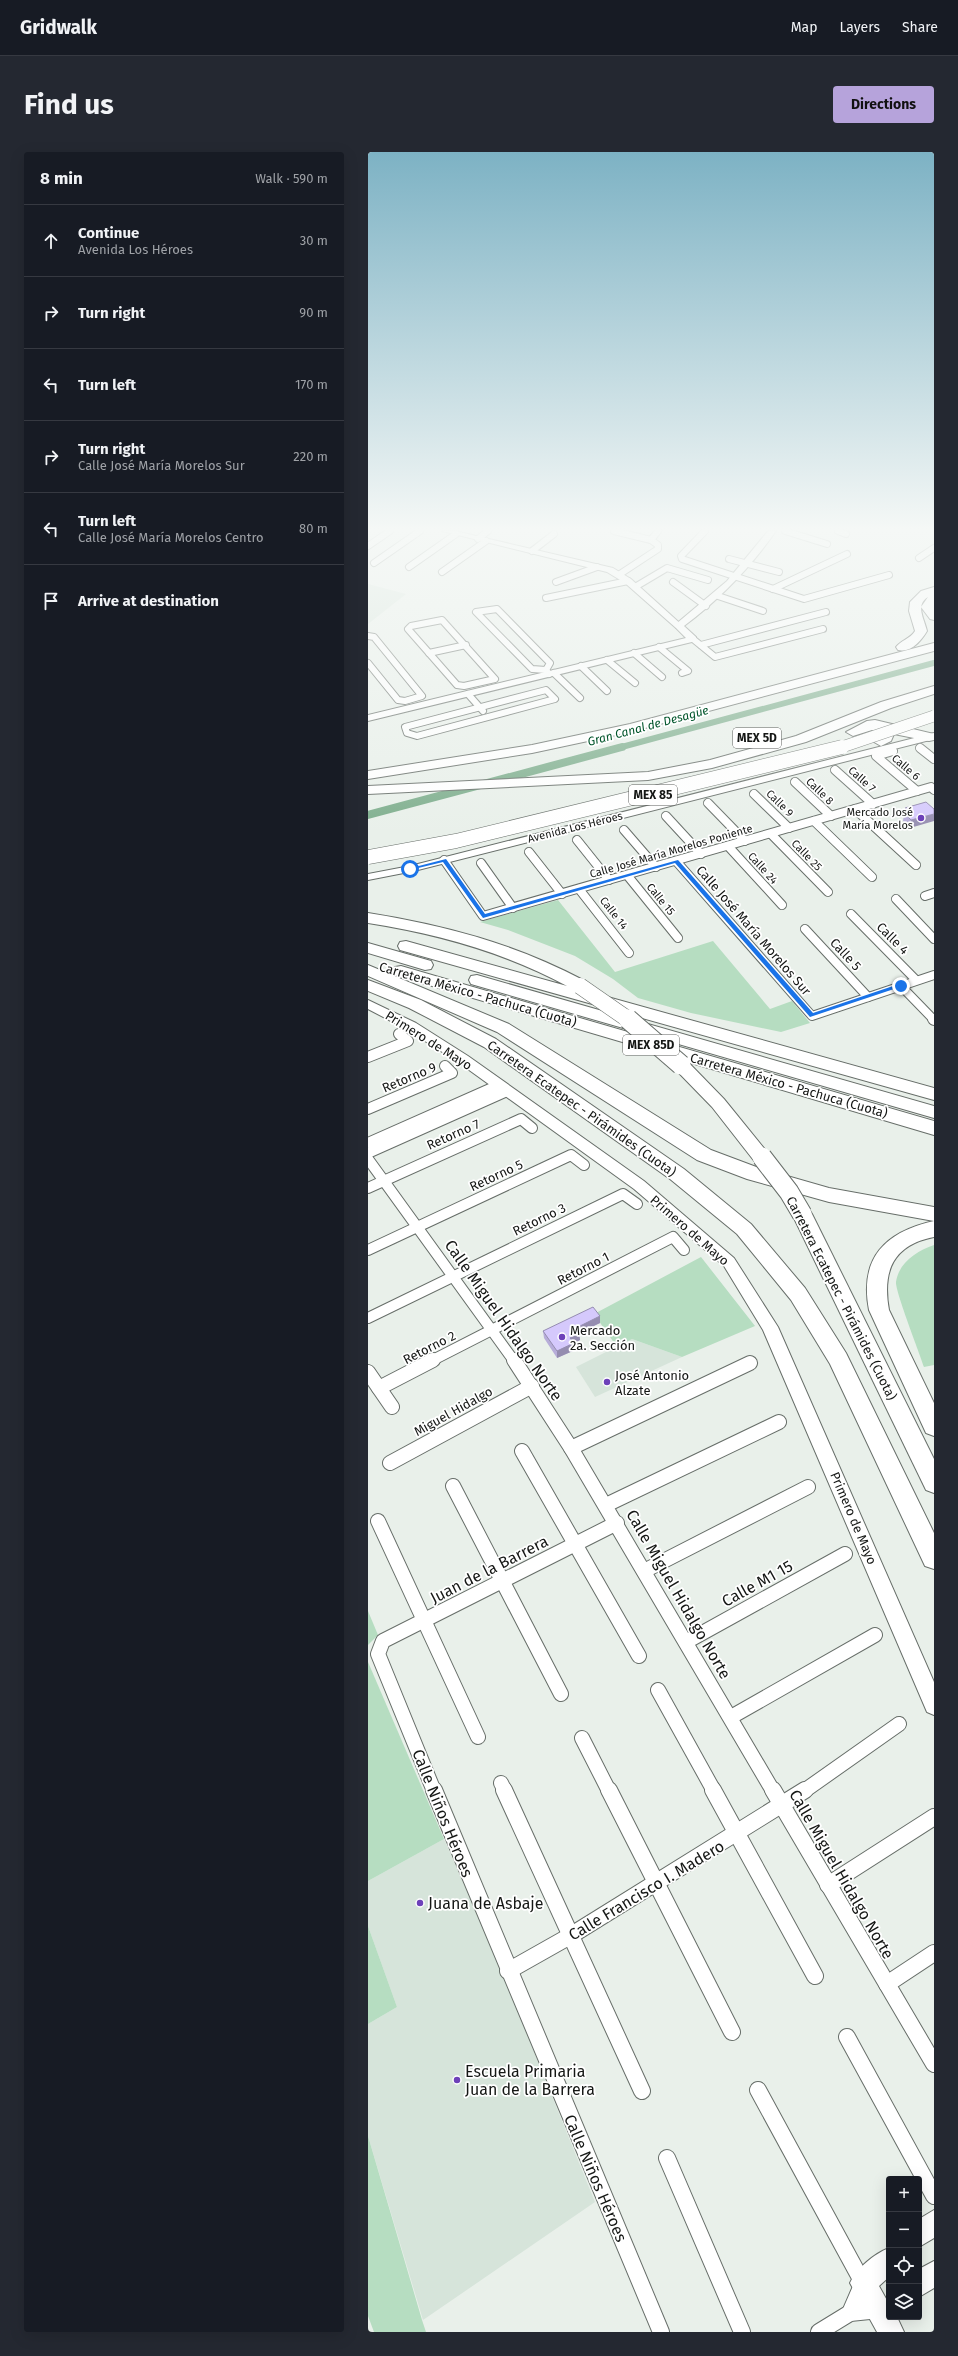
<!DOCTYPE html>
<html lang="en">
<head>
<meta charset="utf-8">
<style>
	:root { --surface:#171b24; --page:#242831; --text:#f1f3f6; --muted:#9ea1a6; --line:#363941; --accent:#b6a3db }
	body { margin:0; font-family:"Fira Sans",sans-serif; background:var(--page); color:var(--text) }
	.controls { position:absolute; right:12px; bottom:12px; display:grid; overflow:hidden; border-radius:4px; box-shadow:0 4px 16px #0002 }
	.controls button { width:36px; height:36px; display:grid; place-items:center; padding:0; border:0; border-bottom:1px solid var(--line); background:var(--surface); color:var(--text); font:20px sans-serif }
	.stop { position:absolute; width:12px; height:12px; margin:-9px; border:3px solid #1a73e8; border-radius:50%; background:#fff }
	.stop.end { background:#1a73e8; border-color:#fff; box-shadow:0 1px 4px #0008 }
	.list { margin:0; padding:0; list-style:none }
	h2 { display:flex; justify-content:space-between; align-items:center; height:52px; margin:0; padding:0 16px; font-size:17px }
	h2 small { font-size:13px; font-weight:400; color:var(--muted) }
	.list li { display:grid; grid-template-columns:26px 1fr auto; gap:12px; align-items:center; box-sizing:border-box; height:72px; padding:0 16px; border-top:1px solid var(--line) }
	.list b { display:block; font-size:15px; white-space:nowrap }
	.list p { margin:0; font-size:13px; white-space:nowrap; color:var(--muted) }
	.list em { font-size:13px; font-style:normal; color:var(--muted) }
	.icon { flex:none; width:22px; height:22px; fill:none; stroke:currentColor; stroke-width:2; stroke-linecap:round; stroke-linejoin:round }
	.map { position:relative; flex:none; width:566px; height:2180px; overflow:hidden; border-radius:4px }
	header { display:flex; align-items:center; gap:24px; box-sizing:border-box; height:56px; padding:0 20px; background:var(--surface); border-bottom:1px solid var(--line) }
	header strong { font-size:19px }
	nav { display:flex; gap:22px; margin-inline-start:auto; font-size:14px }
	.intro { display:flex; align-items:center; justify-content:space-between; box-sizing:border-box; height:96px; padding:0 24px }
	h1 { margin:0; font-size:28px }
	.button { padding:10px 18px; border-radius:4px; background:var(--accent); color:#111; font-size:14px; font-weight:700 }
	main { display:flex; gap:24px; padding:0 24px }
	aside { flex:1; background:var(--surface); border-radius:4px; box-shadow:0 4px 16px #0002 }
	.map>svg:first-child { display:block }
</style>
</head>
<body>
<header>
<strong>Gridwalk</strong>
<nav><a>Map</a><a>Layers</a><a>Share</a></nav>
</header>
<div class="intro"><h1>Find us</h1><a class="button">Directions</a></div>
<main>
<aside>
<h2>8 min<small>Walk · 590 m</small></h2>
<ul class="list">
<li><svg class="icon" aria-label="ahead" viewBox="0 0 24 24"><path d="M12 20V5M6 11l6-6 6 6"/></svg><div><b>Continue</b><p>Avenida Los Héroes</p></div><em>30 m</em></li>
<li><svg class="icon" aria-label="right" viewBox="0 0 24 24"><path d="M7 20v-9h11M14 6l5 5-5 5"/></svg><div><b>Turn right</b></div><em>90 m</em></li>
<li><svg class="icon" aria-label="left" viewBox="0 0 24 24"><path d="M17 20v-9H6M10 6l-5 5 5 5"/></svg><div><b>Turn left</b></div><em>170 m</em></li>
<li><svg class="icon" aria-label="right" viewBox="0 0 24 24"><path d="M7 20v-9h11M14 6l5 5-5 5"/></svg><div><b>Turn right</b><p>Calle José María Morelos Sur</p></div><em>220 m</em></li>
<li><svg class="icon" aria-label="left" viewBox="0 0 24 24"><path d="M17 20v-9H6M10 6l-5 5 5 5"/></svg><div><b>Turn left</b><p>Calle José María Morelos Centro</p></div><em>80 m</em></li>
<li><svg class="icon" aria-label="arrive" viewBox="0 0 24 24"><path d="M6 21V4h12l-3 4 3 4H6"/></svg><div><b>Arrive at destination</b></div></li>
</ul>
</aside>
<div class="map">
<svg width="566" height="2180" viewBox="0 0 566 2180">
	<rect width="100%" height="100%" fill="#e9f0ea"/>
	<g fill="#d6e4da">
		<polygon points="0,432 38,442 0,472"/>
		<polygon points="264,1187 314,1205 227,1245 208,1215"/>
		<polygon points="76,1687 125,1799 227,2050 55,2168 0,1984 0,1872 29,1855 0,1774 0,1729"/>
	</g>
	<g fill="#b6ddc1">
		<polygon points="190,748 247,820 345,789 402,857 424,849 442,871 413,880 323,861 270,846 245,827 207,804 140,778 112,770"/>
		<path d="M566,1093V1213L556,1215C552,1202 527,1139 528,1130C531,1110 549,1099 566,1093Z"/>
		<polygon points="333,1105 387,1174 314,1205 264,1187 249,1195 226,1162"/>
		<polygon points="0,1459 10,1483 0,1493"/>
		<polygon points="0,1510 76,1687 0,1729"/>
		<polygon points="0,1774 29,1855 0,1872"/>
		<polygon points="0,1984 54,2168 58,2180 6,2180 0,2164"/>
	</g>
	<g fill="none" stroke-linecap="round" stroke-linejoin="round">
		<polyline stroke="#7eae8d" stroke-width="6" points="250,596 566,511"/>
		<polyline stroke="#7eae8d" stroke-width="8" points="0,663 254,595"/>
		<g stroke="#676e69" stroke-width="8">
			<g id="minor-far4">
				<polyline points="246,379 283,388 290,393 290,397 252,422"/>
				<polyline points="337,379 313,404 314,407 436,447 521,423"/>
				<polyline points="417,379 459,392"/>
				<polyline points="470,379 478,382"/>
				<polyline points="110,387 120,379"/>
				<polyline points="283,388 290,379"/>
				<polyline points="0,394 22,379"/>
				<polyline points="164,399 186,382"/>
				<polyline points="551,406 566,396"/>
				<polyline points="361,407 411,420"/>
				<polyline points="6,411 52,379"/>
				<polyline points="41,415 88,382"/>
				<polyline points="74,420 118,389"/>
				<polyline points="188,430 229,415"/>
				<polyline points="305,430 338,454"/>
				<polyline points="267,435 299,416 340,428"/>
				<polyline points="405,437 479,402"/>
				<polyline points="350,444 395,459"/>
				<polyline points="178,446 260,429"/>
				<polygon points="129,457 182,511 178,518 164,517 108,460"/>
				<polygon points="74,468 127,527 96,534 89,533 40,477 43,474"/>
				<polyline points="0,484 6,485 54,544 37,549 30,548 0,511"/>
				<polyline points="325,487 347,505 455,477"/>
				<polyline points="333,493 458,460"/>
				<polyline points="291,495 320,519 314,521"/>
				<polyline points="61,501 98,493"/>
				<polyline points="266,501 294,525"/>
				<polyline points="239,508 267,531"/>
				<polyline points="213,514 239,539"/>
				<polyline points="178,518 181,522"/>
				<polyline points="186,521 212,546"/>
				<polygon points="178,538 187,547 49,584 39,581 37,575"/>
				<polyline points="100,542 115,559"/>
			</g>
		</g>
		<g stroke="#676e69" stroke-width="10">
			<g id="minor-far3">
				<polyline points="552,596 566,607"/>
				<polyline points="525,599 508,604 549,639"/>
				<polyline points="467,618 505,652"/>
				<polyline points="427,630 463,664"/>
				<polyline points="386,642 421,676"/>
				<polyline points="340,651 377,689"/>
				<polyline points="487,657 548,713"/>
				<polyline points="298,664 333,702"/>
				<polyline points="446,669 504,725"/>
				<polyline points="256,678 288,715"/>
				<polyline points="403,682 460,740"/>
				<polyline points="209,688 241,728"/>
				<polyline points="360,694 414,753"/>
				<polyline points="161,700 194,742"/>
				<polyline points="76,708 115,764 563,635 566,638"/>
				<polyline points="308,709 444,864 566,823"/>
				<polyline points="113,711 145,756"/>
				<polyline points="259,723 310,786"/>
				<polyline points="211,737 261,801"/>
				<polyline points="557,744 566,741"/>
				<polyline points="528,747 566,787"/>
				<polyline points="483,762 548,828"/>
				<polyline points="437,777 500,845"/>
				<polyline points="533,834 566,868"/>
			</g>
		</g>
		<g stroke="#676e69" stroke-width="12">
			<g id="minor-far2">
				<polyline points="565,867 566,868"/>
				<polyline points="0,905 40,889 31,882"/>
				<polyline points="0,957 84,921 77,914"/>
				<polyline points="0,991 131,933"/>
				<polyline points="0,1001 139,939"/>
				<polyline points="0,1007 146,1209"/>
				<polyline points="0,1036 153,967 164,976"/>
				<polyline points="0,1098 203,1003 216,1013"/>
				<polyline points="0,1166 255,1042 269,1052"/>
				<polyline points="63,1209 305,1085 316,1098"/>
			</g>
		</g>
		<g stroke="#676e69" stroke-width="16">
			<g id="minor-far1">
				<polyline points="146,1208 203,1296 405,1639"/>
				<polyline points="0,1220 24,1255"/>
				<polyline points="11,1236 65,1208"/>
				<polyline points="203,1296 382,1211"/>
				<polyline points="154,1299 271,1504"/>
				<polyline points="22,1311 164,1234"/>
				<polyline points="85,1334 193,1542"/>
				<polyline points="238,1353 411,1270"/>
				<polyline points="10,1369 110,1585"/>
				<polyline points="276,1419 440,1335"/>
				<polyline points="318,1490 477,1402"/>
				<polyline points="290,1538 346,1639"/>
				<polyline points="363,1565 507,1483"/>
				<polyline points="214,1586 241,1639"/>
				<polyline points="133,1631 137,1639"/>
				<polyline points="66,1639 10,1502 15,1489 249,1371"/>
				<polyline points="436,1639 531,1572"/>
			</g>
		</g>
		<g stroke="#676e69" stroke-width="18">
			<g id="minor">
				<polyline points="66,1638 293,2180"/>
				<polyline points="136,1638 274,1939"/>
				<polyline points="241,1638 364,1880"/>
				<polyline points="345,1638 447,1824"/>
				<polyline points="405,1638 566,1912"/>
				<polyline points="460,1733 566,1665"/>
				<polyline points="140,1819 202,1784 437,1638"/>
				<polyline points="519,1832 566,1801"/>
				<polyline points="479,1885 566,2044"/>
				<polyline points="390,1938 495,2131 482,2161"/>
				<polyline points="299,2006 374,2180"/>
				<polyline points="451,2180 482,2161 511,2158"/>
			</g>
		</g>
		<g stroke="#676e69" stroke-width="2">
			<polygon id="tertiary" points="74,379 87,379 245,416 263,427 315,474 308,476 257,431 239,420"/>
		</g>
		<g stroke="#676e69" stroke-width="2">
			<g id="secondary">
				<path d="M400,379H408C382,416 352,447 316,474L328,485V489L0,569V563L318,486L308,476V472L359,429Z"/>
				<polygon points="566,581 566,587 46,719 0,728 0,722 42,714"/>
				<polygon points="0,848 48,871 100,904 276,1029 366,1106 410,1175 566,1530 566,1563 559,1560 395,1178 356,1114 266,1037 90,910 38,877 0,857"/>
				<polygon points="566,2058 566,2086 551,2095 551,2067"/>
				<path d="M521,2096V2125L511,2134L521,2152V2165H529L536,2180H509L482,2131C489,2116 506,2102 521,2096Z"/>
				<polygon points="566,2109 566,2136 551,2145 551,2117"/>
			</g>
		</g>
		<g stroke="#676e69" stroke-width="2">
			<g id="motorway">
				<path d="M566,435V468L562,467L553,455L560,445C547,453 556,466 559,479C553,489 543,501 530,498L528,495C533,488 542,487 547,479L541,459L542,450L553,439Z"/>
				<polygon points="566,491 566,499 262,580 164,601 0,627 0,619 164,593 262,572"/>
				<polygon points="566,534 566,542 523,556 438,590 344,616 280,628 0,642 0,634 280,620 342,608 428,584 513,550"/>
				<polygon points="507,568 566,582 566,588 561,589 526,582 523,589 513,594 506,590 512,582 504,578 485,584 478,580 499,569"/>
				<path d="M0,761C76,773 147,792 215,828L217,832L211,837L566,936V948L32,798L30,794L32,790L38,789L199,834C136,800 70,782 0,771Z"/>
				<polygon points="0,791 63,809 65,813 63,817 57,818 0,801"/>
				<polygon points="0,813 141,872 343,998 391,1016 461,1036 566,1055 566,1069 461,1050 379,1027 329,1008 129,880 0,824"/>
				<polygon points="33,814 566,969 566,983 320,910 356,947 403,1005 401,1010 394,1012 387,1010 344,955 307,917 304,913 307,909 312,907 27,823 25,819 27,815"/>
				<polygon points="109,823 566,954 566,966 103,832 101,828 103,824"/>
				<polygon points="0,828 53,848 128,887 316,1017 383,1072 437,1136 478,1201 566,1381 566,1417 557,1414 462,1212 423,1148 369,1082 302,1027 116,895 41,856 0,839"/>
				<polygon points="434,1055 441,1057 444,1062 566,1307 566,1341 558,1338 424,1062 427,1057"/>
				<path d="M566,1069V1085C525,1093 514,1119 521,1158L566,1251V1284L558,1281L501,1158C491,1106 517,1080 566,1069Z"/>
			</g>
		</g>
		<use href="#minor-far4" stroke="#fff" stroke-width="6"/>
		<use href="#minor-far3" stroke="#fff" stroke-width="8"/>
		<use href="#minor-far2" stroke="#fff" stroke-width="10"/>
		<use href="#minor-far1" stroke="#fff" stroke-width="14"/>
		<use href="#minor" stroke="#fff" stroke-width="16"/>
		<use href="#tertiary" fill="#fff" fill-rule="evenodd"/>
		<use href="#secondary" fill="#fff" fill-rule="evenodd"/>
		<use href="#motorway" fill="#fff" fill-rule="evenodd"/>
		<g stroke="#676e69" stroke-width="12" stroke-linecap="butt">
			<polyline id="trunk-bridge-far1" points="471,596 566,564"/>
		</g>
		<g stroke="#676e69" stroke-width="15" stroke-linecap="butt">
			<polyline id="trunk-bridge" points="0,705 88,689 474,595"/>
		</g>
		<g stroke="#676e69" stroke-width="17" stroke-linecap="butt">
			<polyline id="motorway-bridge-far1" points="212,834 261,868"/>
		</g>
		<g stroke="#676e69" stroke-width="21" stroke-linecap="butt">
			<g id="motorway-bridge">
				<polyline points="260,867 313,913"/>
				<polyline points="394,1005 421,1040 434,1062"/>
			</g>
		</g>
		<use href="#trunk-bridge-far1" stroke="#fff" stroke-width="11"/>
		<use href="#trunk-bridge" stroke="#fff" stroke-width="14"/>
		<use href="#motorway-bridge-far1" stroke="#fff" stroke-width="16"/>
		<use href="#motorway-bridge" stroke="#fff" stroke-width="19"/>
	</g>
	<g fill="#b7add9">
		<polygon points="558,650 542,676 535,669 537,656"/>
		<polygon points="232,1164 232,1171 211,1181 212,1188 206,1191 207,1198 189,1206 176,1186 175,1179"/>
	</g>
	<g fill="#958db0">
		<polygon points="566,662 566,669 542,676 543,668"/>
		<polygon points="232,1164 232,1171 211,1181 212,1188 206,1191 207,1198 189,1206 189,1199 202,1186 208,1176"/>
	</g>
	<g fill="#d5c9fc" stroke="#958db0">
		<polygon points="558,650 566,657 566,662 543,668 536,661 541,660 537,656"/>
		<polygon points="225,1155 232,1164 208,1176 211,1181 202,1186 206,1191 189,1199 175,1179"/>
	</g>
	<linearGradient id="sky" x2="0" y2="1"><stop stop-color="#7db2c4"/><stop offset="0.55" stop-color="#f5f8f6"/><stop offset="1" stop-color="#f5f8f6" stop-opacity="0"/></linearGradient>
	<rect width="566" height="685" fill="url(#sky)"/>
	<polygon fill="#1a73e8" points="78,707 117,762 310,708 445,861 531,832 535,834 442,865 307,711 115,766 75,710 42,718 39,717"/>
	<g fill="#6d41b9" stroke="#fff" stroke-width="1.5">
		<circle cx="553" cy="666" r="4"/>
		<circle cx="194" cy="1185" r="4"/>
		<circle cx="239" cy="1230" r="4"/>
		<circle cx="52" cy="1751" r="4"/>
		<circle cx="89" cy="1928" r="4"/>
	</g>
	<g text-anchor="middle" stroke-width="3.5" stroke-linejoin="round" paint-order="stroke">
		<g font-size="11" fill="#151715" stroke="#fff">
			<text transform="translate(538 615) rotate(41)" y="4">Calle 6</text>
			<text transform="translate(494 627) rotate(42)" y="4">Calle 7</text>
			<text transform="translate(452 639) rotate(44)" y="4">Calle 8</text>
			<text transform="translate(412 651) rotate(45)" y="4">Calle 9</text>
			<text transform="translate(207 675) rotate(-14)" y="4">Avenida Los Héroes</text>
			<text transform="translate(303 699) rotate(-16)" y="4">Calle José María Morelos Poniente</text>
			<text transform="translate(439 703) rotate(46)" y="4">Calle 25</text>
			<text transform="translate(395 716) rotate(48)" y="4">Calle 24</text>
			<text transform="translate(293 747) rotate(51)" y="4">Calle 15</text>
			<text transform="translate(246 761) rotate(52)" y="4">Calle 14</text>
		</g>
		<g font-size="11" fill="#151715" stroke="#fff" text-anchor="end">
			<text x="545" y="664">Mercado José<tspan x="545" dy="13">María Morelos</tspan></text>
		</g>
		<g font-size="12" font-style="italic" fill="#00552b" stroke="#fff">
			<text transform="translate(280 574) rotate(-15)" y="4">Gran Canal de Desagüe</text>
		</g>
		<g fill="#fff" stroke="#5b5d5b" stroke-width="1">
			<rect x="365" y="576" width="48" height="20" rx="3"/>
			<rect x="261" y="633" width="48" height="20" rx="3"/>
			<rect x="255" y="883" width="56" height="20" rx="3"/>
		</g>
		<g font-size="12" font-weight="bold" fill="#151715">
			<text x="389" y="590">MEX 5D</text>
			<text x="285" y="647">MEX 85</text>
			<text x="283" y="897">MEX 85D</text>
		</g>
		<g font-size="13" fill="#151715" stroke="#fff">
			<text transform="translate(386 778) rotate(49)" y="5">Calle José María Morelos Sur</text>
			<text transform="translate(525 786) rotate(45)" y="5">Calle 4</text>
			<text transform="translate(478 802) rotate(47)" y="5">Calle 5</text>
			<text transform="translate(110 842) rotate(16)" y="5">Carretera México - Pachuca (Cuota)</text>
			<text transform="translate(61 888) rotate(32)" y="5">Primero de Mayo</text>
			<text transform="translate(41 925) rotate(-23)" y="5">Retorno 9</text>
			<text transform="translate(421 933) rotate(16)" y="5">Carretera México - Pachuca (Cuota)</text>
			<text transform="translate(214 956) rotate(35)" y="5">Carretera Ecatepec - Pirámides (Cuota)</text>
			<text transform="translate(85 982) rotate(-24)" y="5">Retorno 7</text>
			<text transform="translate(128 1023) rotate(-25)" y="5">Retorno 5</text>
			<text transform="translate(171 1067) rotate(-26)" y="5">Retorno 3</text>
			<text transform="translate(322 1078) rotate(41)" y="5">Primero de Mayo</text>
			<text transform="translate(215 1116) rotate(-27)" y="5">Retorno 1</text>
			<text transform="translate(474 1146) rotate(63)" y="5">Carretera Ecatepec - Pirámides (Cuota)</text>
			<text transform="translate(61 1195) rotate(-27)" y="5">Retorno 2</text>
			<text transform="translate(85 1259) rotate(-29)" y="5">Miguel Hidalgo</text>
			<text transform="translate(486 1366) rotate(67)" y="5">Primero de Mayo</text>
		</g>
		<g font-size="13" fill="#151715" stroke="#fff" text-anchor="start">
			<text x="202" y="1183">Mercado<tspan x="202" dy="15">2a. Sección</tspan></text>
			<text x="247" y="1228">José Antonio<tspan x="247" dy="15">Alzate</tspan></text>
		</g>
		<g font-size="16" fill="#151715" stroke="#fff">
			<text transform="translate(136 1168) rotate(55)" y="6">Calle Miguel Hidalgo Norte</text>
			<text transform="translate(121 1417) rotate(-27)" y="6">Juan de la Barrera</text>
			<text transform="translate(389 1431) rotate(-29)" y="6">Calle M1 15</text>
			<text transform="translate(311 1442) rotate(60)" y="6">Calle Miguel Hidalgo Norte</text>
			<text transform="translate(75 1661) rotate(68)" y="6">Calle Niños Héroes</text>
			<text transform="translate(474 1722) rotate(60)" y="6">Calle Miguel Hidalgo Norte</text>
			<text transform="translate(278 1738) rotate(-31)" y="6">Calle Francisco I. Madero</text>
			<text transform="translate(228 2026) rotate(67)" y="6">Calle Niños Héroes</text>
		</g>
		<g font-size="16" fill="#151715" stroke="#fff" text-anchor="start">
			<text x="60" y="1757">Juana de Asbaje</text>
			<text x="97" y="1925">Escuela Primaria<tspan x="97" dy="18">Juan de la Barrera</tspan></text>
		</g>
	</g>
</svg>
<div class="controls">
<button>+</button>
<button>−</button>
<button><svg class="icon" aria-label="locate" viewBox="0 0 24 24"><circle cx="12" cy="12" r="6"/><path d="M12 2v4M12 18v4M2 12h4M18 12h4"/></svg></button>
<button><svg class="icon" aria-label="layers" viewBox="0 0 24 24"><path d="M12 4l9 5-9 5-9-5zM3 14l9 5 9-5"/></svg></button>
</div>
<div class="stop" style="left:42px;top:717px"></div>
<div class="stop end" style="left:533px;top:834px"></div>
</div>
</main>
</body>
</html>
